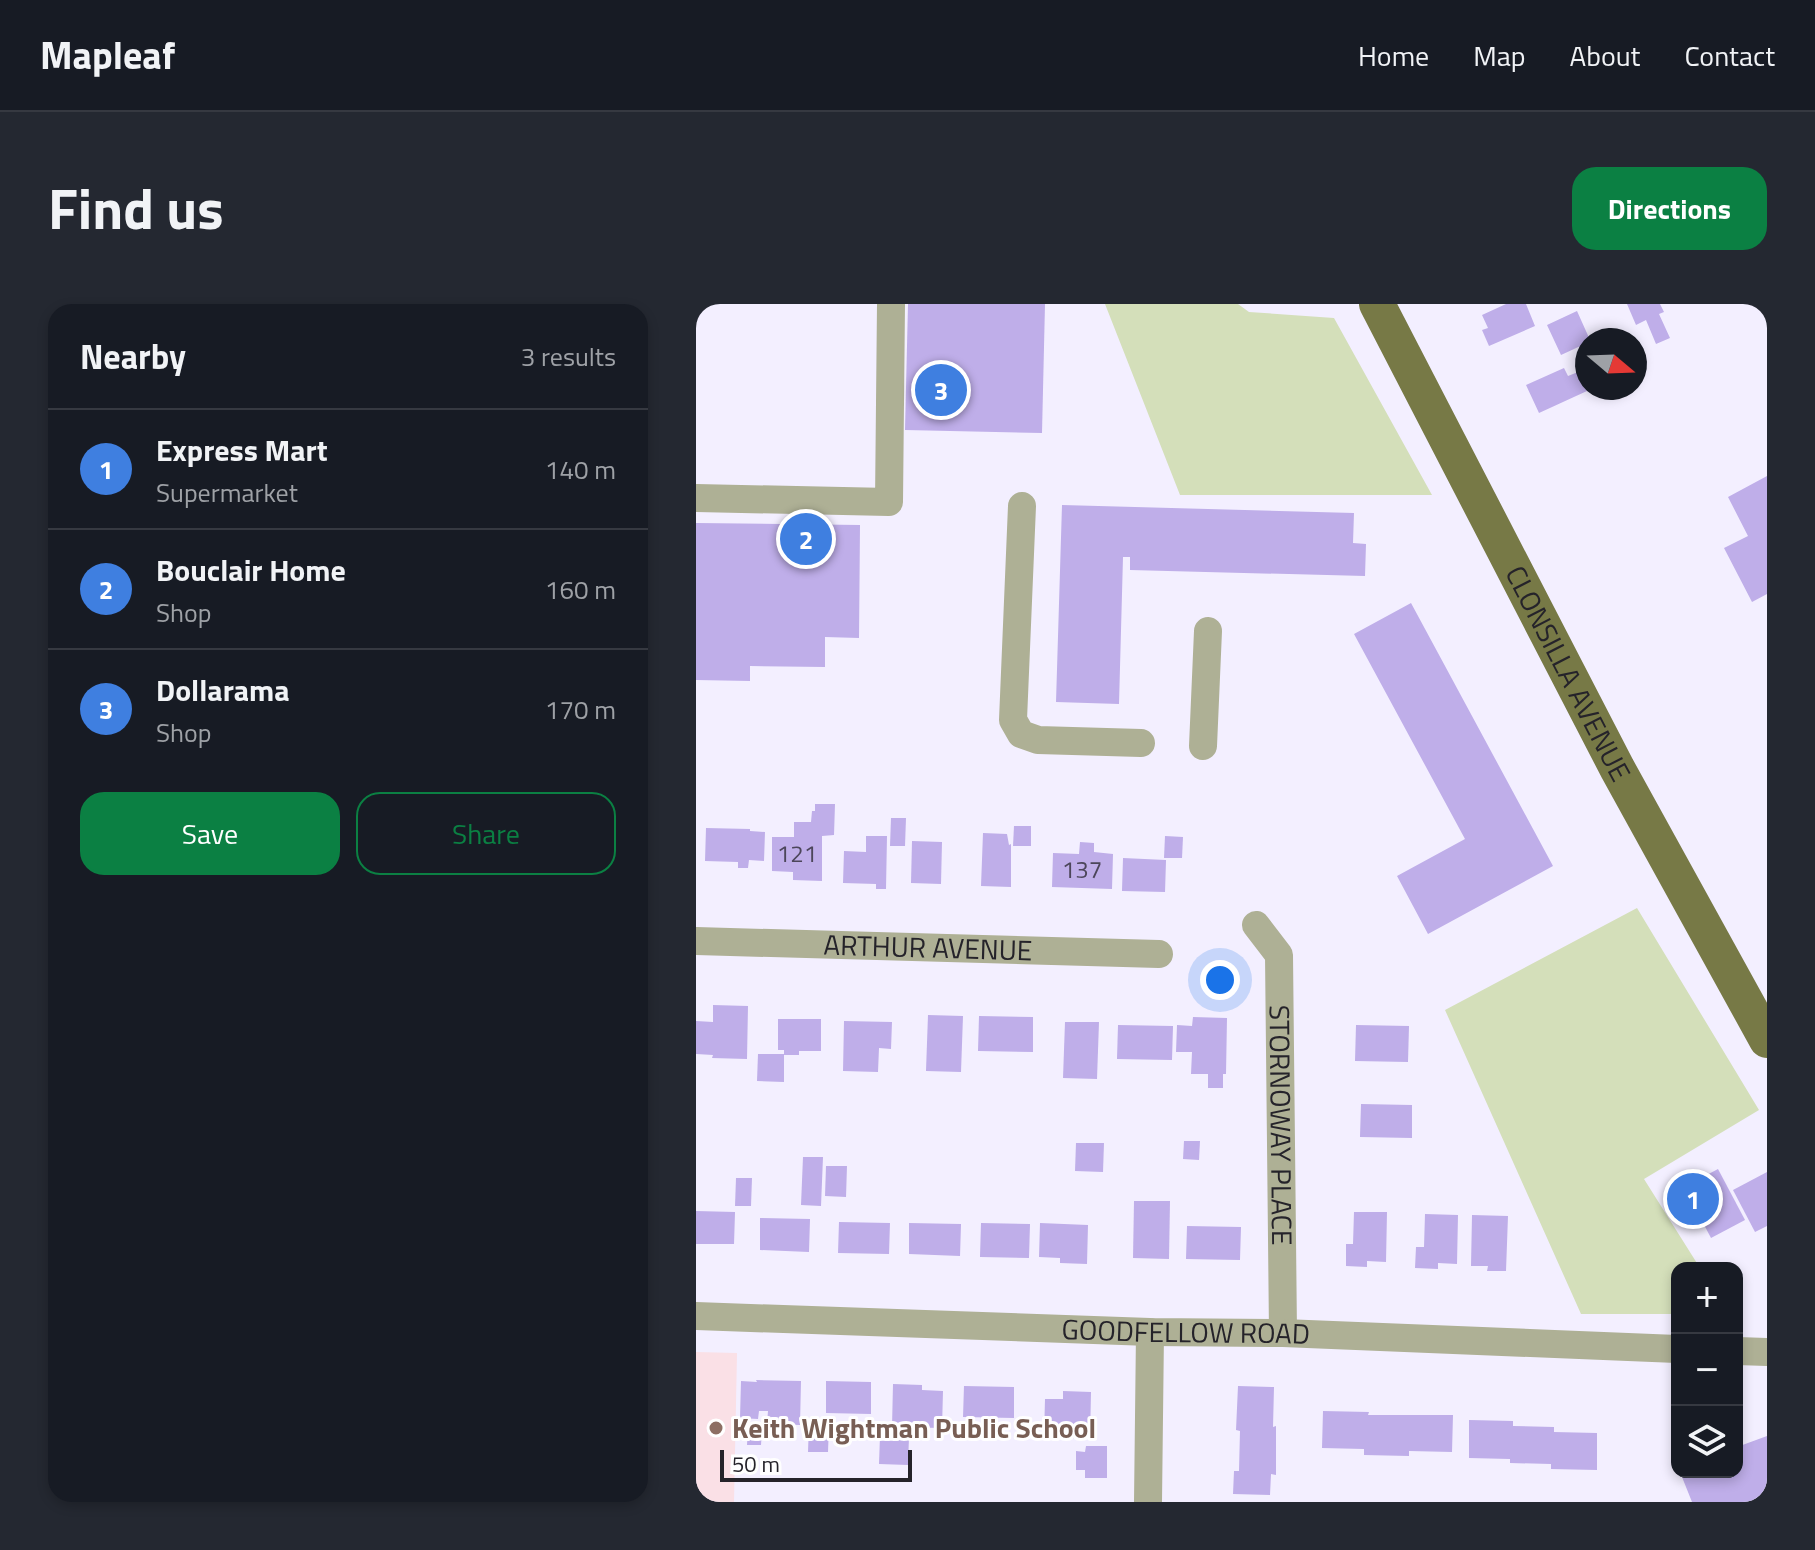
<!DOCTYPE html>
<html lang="en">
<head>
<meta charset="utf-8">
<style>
	:root { --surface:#171b24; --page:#242831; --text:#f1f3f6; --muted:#9ea1a6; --line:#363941; --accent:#0b8043 }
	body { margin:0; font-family:"Titillium Web",sans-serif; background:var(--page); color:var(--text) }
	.controls { position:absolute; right:24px; bottom:24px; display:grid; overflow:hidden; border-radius:16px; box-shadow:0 4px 12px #0003 }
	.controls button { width:72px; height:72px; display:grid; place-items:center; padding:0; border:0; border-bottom:2px solid var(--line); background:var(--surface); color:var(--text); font:40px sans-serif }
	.compass { position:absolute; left:879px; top:24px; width:72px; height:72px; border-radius:50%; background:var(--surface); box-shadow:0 4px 12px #0003; rotate:109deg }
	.scale { position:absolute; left:24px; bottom:20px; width:192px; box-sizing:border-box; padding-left:8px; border:4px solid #25232a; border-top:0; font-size:22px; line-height:28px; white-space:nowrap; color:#25232a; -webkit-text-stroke:6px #fff; paint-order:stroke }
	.you { position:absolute; left:524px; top:676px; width:28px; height:28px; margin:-20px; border:6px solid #fff; border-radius:50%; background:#1a73e8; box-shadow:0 0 0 12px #1a73e833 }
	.badge { display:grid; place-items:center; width:52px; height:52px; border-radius:50%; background:var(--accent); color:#fff; font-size:26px; font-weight:700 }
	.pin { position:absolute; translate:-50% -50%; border:4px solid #fff; box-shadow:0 2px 8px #0006 }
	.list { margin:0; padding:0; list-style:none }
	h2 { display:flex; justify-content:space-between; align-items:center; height:104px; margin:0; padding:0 32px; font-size:34px }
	h2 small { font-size:26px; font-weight:400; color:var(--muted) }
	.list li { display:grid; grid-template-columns:52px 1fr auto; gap:24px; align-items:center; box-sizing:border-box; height:120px; padding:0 32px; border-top:2px solid var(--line) }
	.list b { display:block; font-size:30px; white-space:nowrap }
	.list p { margin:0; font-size:26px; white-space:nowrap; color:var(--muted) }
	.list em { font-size:26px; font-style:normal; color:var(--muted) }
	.actions { display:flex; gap:16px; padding:24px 32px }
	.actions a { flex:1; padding:18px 0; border:2px solid var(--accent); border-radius:24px; text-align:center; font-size:28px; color:var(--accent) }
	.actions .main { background:var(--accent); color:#fff }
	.icon { flex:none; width:44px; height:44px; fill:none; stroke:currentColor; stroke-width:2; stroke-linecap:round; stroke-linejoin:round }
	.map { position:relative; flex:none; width:1071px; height:1198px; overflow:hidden; border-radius:24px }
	header { display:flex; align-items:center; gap:48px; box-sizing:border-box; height:112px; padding:0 40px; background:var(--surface); border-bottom:2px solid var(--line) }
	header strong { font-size:38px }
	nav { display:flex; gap:44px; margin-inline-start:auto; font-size:28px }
	.intro { display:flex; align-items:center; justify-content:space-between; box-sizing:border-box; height:192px; padding:0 48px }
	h1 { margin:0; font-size:56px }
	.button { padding:20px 36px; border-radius:24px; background:var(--accent); color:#fff; font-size:28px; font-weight:700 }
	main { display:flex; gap:48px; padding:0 48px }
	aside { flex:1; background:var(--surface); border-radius:24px; box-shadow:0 4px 12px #0003 }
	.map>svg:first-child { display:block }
</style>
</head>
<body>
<header>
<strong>Mapleaf</strong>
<nav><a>Home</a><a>Map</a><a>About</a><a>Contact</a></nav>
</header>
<div class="intro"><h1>Find us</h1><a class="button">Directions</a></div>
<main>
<aside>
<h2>Nearby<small>3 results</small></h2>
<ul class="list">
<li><span class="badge" style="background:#3f7fe0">1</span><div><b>Express Mart</b><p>Supermarket</p></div><em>140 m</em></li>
<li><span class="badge" style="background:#3f7fe0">2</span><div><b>Bouclair Home</b><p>Shop</p></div><em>160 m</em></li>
<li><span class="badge" style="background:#3f7fe0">3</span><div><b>Dollarama</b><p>Shop</p></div><em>170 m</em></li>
</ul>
<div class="actions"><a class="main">Save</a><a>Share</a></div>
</aside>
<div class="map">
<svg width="1071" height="1198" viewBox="0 0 1071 1198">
	<rect width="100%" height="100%" fill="#f3efff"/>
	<polygon fill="#fae0e6" points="0,1048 41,1049 38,1198 0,1198"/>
	<g fill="#d4dfba">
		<polygon points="409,0 542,0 553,8 638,14 736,191 484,191"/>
		<polygon points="941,604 1063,806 948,875 1004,964 981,964 981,1010 885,1010 749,706"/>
	</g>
	<g fill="#bfaee9">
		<polygon points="212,0 349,0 346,129 209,126"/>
		<polygon points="810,0 830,0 839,22 793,42 786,26 792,24 786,11"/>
		<polygon points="931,0 964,0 968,8 963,10 974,34 960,40 950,16 940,21"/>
		<polygon points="881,7 894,36 891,36 891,39 865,51 851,21"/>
		<polygon points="868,64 872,72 882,68 891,87 843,109 830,81"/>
		<polygon points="1071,172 1071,290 1056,298 1028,244 1052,232 1032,193"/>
		<polygon points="366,201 658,209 657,239 670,240 669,272 434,266 434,253 427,253 423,400 360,398"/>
		<polygon points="0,219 164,221 163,334 129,333 129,363 54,362 54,377 0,376"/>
		<polygon points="715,299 857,562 732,630 701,572 769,535 658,330"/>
		<polygon points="119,500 139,500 138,531 126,532 126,577 97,576 97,568 76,567 76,533 98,533 98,518 115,518 116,507 119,507"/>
		<polygon points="195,514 210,514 209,542 194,542"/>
		<polygon points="318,522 335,522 335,542 317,542"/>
		<polygon points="10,524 54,525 54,527 69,528 68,557 53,556 52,564 42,564 42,558 9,557"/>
		<polygon points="287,529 311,530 313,541 315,540 315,583 285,582"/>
		<polygon points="170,532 191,532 190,585 180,585 180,580 147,579 148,547 170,548"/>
		<polygon points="469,532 487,533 486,554 468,554"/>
		<polygon points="216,537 246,538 245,580 215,579"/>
		<polygon points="384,538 398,539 398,548 417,550 416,585 356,583 357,549 383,550"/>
		<polygon points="427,554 470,556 469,588 426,587"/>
		<polygon points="17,701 52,702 51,755 16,754 17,751 0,750 0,717 17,718"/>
		<polygon points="232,711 267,712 265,768 230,767"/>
		<polygon points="283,712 337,713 337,748 282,747"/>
		<polygon points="497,713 531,714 530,770 527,770 527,784 512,784 512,770 495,770 496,748 480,748 481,721 496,722"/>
		<polygon points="82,715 125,715 125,747 103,747 103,751 88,751 88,746 82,746"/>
		<polygon points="148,717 196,718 195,745 183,744 182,768 147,767"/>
		<polygon points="369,718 403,718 401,775 367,774"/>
		<polygon points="422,721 477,722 476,756 421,755"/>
		<polygon points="660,721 713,722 712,758 659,757"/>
		<polygon points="62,750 88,750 88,778 61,777"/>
		<polygon points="665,800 716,801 716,834 664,833"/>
		<polygon points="488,837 504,837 503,856 487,855"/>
		<polygon points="380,839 408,839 407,868 379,867"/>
		<polygon points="107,853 127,853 125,902 105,901"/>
		<polygon points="130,862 151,862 150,893 129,892"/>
		<polygon points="1022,865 1049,916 1015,934 988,883"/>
		<polygon points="1071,868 1071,922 1059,928 1037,886"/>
		<polygon points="40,874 56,874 55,902 39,902"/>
		<polygon points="438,897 474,897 473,955 437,954"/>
		<polygon points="0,907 39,908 38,940 0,940"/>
		<polygon points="658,908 691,908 690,958 671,957 671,963 650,962 650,940 657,940"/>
		<polygon points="729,910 762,911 761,960 742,959 742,965 719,964 720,943 728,943"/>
		<polygon points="776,911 812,912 810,967 791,967 792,962 775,962"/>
		<polygon points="64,914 114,915 113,948 64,946"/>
		<polygon points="143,918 194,919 193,950 142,949"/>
		<polygon points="213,919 265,920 264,952 213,950"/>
		<polygon points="285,919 334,920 333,954 284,953"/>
		<polygon points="344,919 392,921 391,960 364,959 364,954 343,953"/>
		<polygon points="491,922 545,923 544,956 490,955"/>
		<polygon points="60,1076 105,1077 104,1121 71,1120 72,1107 63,1107 62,1115 44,1114 45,1077 61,1078"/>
		<polygon points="130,1077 175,1078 175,1110 130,1109"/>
		<polygon points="197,1080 226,1081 226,1086 247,1087 246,1124 196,1123"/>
		<polygon points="268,1082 318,1083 318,1114 267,1113"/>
		<polygon points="542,1082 578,1083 577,1123 580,1122 580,1171 575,1170 574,1191 537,1190 538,1167 543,1167 544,1127 540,1126"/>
		<polygon points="367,1087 395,1088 394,1135 348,1133 349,1095 367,1095"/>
		<polygon points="627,1107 673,1108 672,1111 757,1111 756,1148 713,1147 713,1152 668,1151 668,1145 626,1144"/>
		<polygon points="773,1116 817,1117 817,1122 858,1123 858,1128 901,1129 901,1166 855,1165 855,1160 814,1159 814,1155 773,1154"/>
		<polygon points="113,1119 133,1120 132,1148 112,1148"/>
		<polygon points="52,1125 66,1125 65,1141 51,1141"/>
		<polygon points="184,1132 213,1133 212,1161 183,1160"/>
		<polygon points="1071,1132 1071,1198 996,1198 984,1168 1041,1168 1041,1143"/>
		<polygon points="390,1142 411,1142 411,1174 389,1174 389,1166 380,1166 380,1147 389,1148"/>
	</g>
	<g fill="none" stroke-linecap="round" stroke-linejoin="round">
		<g stroke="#aeb095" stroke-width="28">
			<polyline points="0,194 193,198 195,0"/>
			<polyline points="326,202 317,416 325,430 342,436 445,439"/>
			<polyline points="507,442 512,327"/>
			<path id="s1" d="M560,621L583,651L587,1029"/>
			<path id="s2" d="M0,637L463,650"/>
			<path id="s3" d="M0,1012L454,1028L587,1029L981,1045"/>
			<polyline points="1041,1047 1071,1048"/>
			<polyline points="452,1198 454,1028"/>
		</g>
		<path stroke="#777946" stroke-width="36" id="s4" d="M681,0L921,464L1071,736"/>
	</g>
	<circle fill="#8d6e63" stroke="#fff" stroke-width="3" cx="20" cy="1124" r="8"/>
	<g text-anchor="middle" stroke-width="6" stroke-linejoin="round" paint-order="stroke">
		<g font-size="24" fill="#4c465a">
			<text x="101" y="558">121</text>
			<text x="386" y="574">137</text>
		</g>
		<g font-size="28" fill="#25232a" stroke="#fff">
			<text dy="10" stroke="none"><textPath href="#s4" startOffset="416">CLONSILLA AVENUE</textPath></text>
			<text dy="10" stroke="none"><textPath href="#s2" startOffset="232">ARTHUR AVENUE</textPath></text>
			<text dy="10" stroke="none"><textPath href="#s1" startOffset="208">STORNOWAY PLACE</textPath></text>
			<text dy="10" stroke="none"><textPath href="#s3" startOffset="490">GOODFELLOW ROAD</textPath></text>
		</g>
		<g font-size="28" font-weight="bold" fill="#785e54" stroke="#fff" text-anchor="start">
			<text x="36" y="1134">Keith Wightman Public School</text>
		</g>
	</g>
</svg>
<div class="controls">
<button>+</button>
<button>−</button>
<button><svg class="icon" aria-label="layers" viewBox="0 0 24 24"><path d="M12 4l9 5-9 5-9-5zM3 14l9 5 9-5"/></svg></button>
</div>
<svg class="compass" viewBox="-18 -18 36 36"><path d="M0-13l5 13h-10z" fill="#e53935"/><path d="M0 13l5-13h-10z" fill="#9ea1a6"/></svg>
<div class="scale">50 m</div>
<div class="you"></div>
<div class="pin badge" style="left:997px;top:895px;background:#3f7fe0">1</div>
<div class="pin badge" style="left:110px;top:235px;background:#3f7fe0">2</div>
<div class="pin badge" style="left:245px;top:86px;background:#3f7fe0">3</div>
</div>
</main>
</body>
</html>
